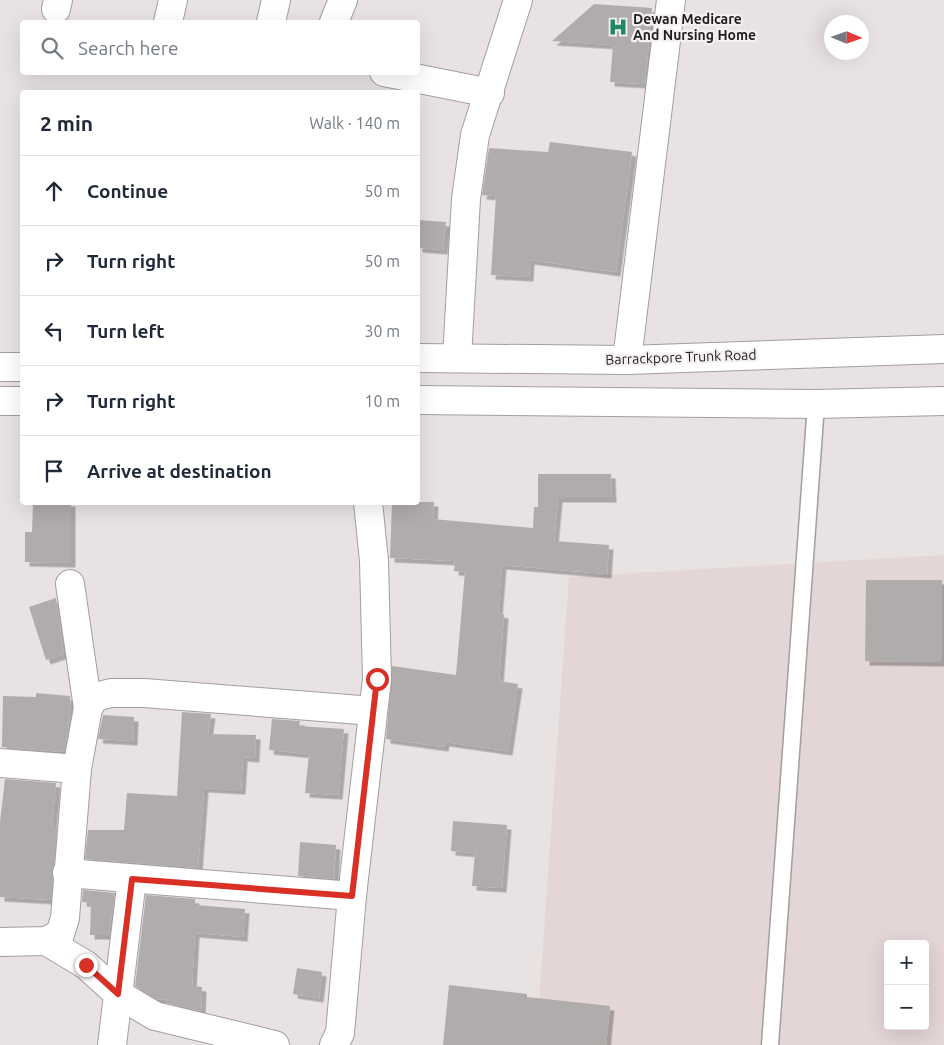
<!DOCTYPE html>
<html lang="en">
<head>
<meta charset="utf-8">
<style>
	:root { --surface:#fff; --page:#f2f2f3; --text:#1f2937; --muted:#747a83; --line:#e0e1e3 }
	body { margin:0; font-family:Ubuntu,sans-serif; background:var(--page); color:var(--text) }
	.controls { position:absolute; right:15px; bottom:15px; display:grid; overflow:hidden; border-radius:5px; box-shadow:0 5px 20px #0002 }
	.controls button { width:45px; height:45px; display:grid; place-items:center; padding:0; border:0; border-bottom:1px solid var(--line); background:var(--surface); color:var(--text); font:25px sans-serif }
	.compass { position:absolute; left:824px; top:15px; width:45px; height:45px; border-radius:50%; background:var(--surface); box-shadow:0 5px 20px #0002; rotate:92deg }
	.stop { position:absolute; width:15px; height:15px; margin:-11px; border:4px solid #d93025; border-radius:50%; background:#fff }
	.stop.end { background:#d93025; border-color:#fff; box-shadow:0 1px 5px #0008 }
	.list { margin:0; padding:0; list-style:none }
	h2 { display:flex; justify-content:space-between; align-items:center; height:65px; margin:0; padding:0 20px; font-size:21px }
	h2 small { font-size:16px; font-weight:400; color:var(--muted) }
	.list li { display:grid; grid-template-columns:32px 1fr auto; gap:15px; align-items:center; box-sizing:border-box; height:70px; padding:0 20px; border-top:1px solid var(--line) }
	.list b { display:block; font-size:19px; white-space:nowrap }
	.list em { font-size:16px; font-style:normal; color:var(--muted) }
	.icon { flex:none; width:28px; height:28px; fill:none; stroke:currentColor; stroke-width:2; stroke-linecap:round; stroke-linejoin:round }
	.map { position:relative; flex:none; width:944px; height:1045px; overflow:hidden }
	.search { position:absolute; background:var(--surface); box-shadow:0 5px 20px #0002; left:20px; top:20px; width:400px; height:55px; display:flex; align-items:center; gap:12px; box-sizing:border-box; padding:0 18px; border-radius:5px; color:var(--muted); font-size:19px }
	.panel { position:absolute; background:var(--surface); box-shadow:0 5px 20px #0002; left:20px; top:90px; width:400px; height:415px; border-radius:5px }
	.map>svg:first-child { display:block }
</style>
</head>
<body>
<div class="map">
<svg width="944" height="1045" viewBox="0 0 944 1045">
	<defs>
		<filter id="shadow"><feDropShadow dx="4.5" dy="4.5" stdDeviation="0" flood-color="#0004"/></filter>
	</defs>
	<rect width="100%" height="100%" fill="#e8e2e2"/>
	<path fill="#e4d5d6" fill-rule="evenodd" d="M944,555V1045H536L569,577ZM888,944H925V1026H888Z"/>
	<g fill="#b1acac" filter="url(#shadow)">
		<polygon points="594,4 652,8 645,84 610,82 613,45 552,41"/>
		<polygon points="550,142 632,152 616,272 530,260 529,277 491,275 496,196 482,195 489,148 548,152"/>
		<polygon points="418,220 446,222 443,250 418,248"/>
		<polygon points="538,474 611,474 612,498 558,498 554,541 609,545 607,574 502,565 498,613 504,614 499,681 518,684 508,751 445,742 444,747 386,739 392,666 456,675 465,572 454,571 455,561 390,558 392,502 434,502 433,519 533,528 534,507 538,507"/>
		<polygon points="33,502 71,502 71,563 25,562 25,532 32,532"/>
		<polygon points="866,580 942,580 941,662 865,661"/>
		<polygon points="56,598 64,654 46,660 29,607"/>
		<polygon points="36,693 70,696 71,713 64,752 2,747 3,696 36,697"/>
		<polygon points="182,712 211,714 208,734 256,735 255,758 243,757 241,790 204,788 198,868 85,859 88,830 124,830 127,793 177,796"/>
		<polygon points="103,715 134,717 133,741 98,739"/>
		<polygon points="272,719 300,721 299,726 344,729 338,795 305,793 309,754 269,750"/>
		<polygon points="5,779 56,783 52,828 57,829 51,900 0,897 0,822"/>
		<polygon points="453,821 507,825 502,888 472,886 475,853 451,851"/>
		<polygon points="300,842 336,845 334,879 298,876"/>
		<polygon points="83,890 115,893 109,935 90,935 91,903 82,902"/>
		<polygon points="146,895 195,899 195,905 245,909 243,937 195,933 192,986 202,987 201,1011 167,1003 168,1000 156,999 135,986"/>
		<polygon points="297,968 322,972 319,998 293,994"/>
		<polygon points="449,985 527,994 527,997 610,1006 606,1045 443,1045"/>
	</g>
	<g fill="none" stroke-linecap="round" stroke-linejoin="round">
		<g stroke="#a49e9e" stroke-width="19">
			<polyline id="service" points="770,1045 816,404"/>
		</g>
		<g stroke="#a49e9e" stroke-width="30">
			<g id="minor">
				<polyline points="56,9 58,0"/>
				<polyline points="168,22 173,0"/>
				<polyline points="271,22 276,0"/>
				<polyline points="334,22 343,0"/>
				<polyline points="384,72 490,93"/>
				<polyline points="627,360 671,0"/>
				<polyline points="70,584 88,708"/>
				<polyline points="0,763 77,769"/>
				<polyline points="67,873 352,896"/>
				<polyline points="46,941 86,965 118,994 155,1016 275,1045"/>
				<polyline points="0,942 46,941 60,934 65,918 77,769 88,708 95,697 111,693 144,693 373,711"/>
				<polyline points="112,1045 132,879"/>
				<polyline points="334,1045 340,1033 352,896 377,679 374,561 368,502"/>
			</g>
		</g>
		<g stroke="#a49e9e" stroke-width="30">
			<polyline id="tertiary" points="457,358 466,199 475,135 518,0"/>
		</g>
		<g stroke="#a49e9e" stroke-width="30">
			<g id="primary">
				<polyline points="418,358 627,360 944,349"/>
				<polyline points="0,367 22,367"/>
				<polyline points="418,400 816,404 944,401"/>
				<polyline points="0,401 22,401"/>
			</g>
		</g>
		<use href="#service" stroke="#fff" stroke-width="16"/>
		<use href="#minor" stroke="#fff" stroke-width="28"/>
		<use href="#tertiary" stroke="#fff" stroke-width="28"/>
		<use href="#primary" stroke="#fff" stroke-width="28"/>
	</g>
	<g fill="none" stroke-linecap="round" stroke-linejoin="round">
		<polyline stroke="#d93025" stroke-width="6" points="86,965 118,994 132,879 352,896 377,679"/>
	</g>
	<defs>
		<g id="hospital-bare" transform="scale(1.5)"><path d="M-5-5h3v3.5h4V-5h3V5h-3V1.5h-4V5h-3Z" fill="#208864" stroke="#f5efef" stroke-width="2.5" paint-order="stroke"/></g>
	</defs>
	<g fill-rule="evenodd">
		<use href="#hospital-bare" x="618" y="27"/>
	</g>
	<g text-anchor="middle" stroke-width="4.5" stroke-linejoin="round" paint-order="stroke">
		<g font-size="14" font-weight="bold" fill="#1f1d1d" stroke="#f5efef" text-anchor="start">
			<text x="633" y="24">Dewan Medicare<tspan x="633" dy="16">And Nursing Home</tspan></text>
		</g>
		<g font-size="14" fill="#1f1d1d" stroke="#f5efef">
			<text transform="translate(681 357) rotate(-2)" y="5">Barrackpore Trunk Road</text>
		</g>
	</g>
</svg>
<div class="controls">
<button>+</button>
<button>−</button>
</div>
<svg class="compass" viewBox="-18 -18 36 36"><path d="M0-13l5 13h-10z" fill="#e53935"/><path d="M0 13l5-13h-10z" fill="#747a83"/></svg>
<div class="stop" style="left:377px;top:679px"></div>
<div class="stop end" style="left:86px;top:965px"></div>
<div class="search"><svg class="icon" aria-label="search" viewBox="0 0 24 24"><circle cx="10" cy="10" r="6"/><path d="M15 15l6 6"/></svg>Search here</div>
<section class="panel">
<h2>2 min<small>Walk · 140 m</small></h2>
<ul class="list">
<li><svg class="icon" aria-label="ahead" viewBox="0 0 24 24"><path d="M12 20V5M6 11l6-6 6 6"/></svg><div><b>Continue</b></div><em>50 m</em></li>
<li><svg class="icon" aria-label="right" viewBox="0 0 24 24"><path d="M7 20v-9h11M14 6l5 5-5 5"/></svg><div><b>Turn right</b></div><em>50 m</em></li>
<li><svg class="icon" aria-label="left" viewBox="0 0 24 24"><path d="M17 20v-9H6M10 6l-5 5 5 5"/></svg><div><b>Turn left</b></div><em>30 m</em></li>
<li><svg class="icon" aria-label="right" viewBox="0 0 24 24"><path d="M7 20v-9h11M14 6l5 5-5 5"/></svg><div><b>Turn right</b></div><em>10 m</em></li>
<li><svg class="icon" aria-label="arrive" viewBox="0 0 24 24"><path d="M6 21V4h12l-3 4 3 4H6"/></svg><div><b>Arrive at destination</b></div></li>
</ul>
</section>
</div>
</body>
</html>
